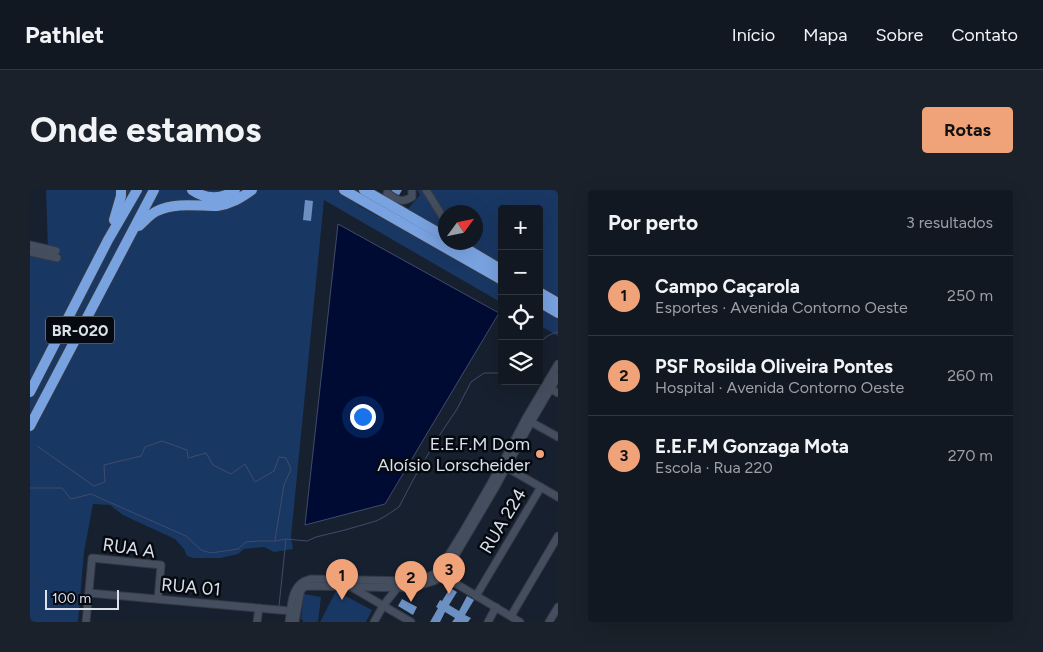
<!DOCTYPE html>
<html lang="pt">
<head>
<meta charset="utf-8">
<style>
	:root { --surface:#111822; --page:#1a212a; --text:#f1f3f6; --muted:#9ca0a5; --line:#303740; --accent:#f0a279 }
	body { margin:0; font-family:Figtree,sans-serif; background:var(--page); color:var(--text) }
	.controls { position:absolute; right:15px; top:15px; display:grid; overflow:hidden; border-radius:5px; box-shadow:0 5px 20px #0002 }
	.controls button { width:45px; height:45px; display:grid; place-items:center; padding:0; border:0; border-bottom:1px solid var(--line); background:var(--surface); color:var(--text); font:25px sans-serif }
	.compass { position:absolute; left:408px; top:15px; width:45px; height:45px; border-radius:50%; background:var(--surface); box-shadow:0 5px 20px #0002; rotate:57deg }
	.scale { position:absolute; left:15px; bottom:12px; width:74px; box-sizing:border-box; padding-left:5px; border:2px solid #dae1ea; border-top:0; font-size:14px; line-height:18px; white-space:nowrap; color:#dae1ea; -webkit-text-stroke:4px #060a10; paint-order:stroke }
	.you { position:absolute; left:332px; top:226px; width:18px; height:18px; margin:-12px; border:4px solid #fff; border-radius:50%; background:#1a73e8; box-shadow:0 0 0 8px #1a73e833 }
	.badge { display:grid; place-items:center; width:32px; height:32px; border-radius:50%; background:var(--accent); color:#111; font-size:16px; font-weight:700 }
	.pin { position:absolute; translate:-50% -41px; filter:drop-shadow(0 1px 2px #0008) }
	.pin::after { content:''; position:absolute; top:26px; width:18px; height:15px; background:inherit; clip-path:polygon(0 0,100% 0,50% 100%) }
	.list { margin:0; padding:0; list-style:none }
	h2 { display:flex; justify-content:space-between; align-items:center; height:65px; margin:0; padding:0 20px; font-size:21px }
	h2 small { font-size:16px; font-weight:400; color:var(--muted) }
	.list li { display:grid; grid-template-columns:32px 1fr auto; gap:15px; align-items:center; box-sizing:border-box; height:80px; padding:0 20px; border-top:1px solid var(--line) }
	.list b { display:block; font-size:19px; white-space:nowrap }
	.list p { margin:0; font-size:16px; white-space:nowrap; color:var(--muted) }
	.list em { font-size:16px; font-style:normal; color:var(--muted) }
	.icon { flex:none; width:28px; height:28px; fill:none; stroke:currentColor; stroke-width:2; stroke-linecap:round; stroke-linejoin:round }
	.map { position:relative; flex:none; width:528px; height:432px; overflow:hidden; border-radius:5px }
	header { display:flex; align-items:center; gap:30px; box-sizing:border-box; height:70px; padding:0 25px; background:var(--surface); border-bottom:1px solid var(--line) }
	header strong { font-size:24px }
	nav { display:flex; gap:28px; margin-inline-start:auto; font-size:18px }
	.intro { display:flex; align-items:center; justify-content:space-between; box-sizing:border-box; height:120px; padding:0 30px }
	h1 { margin:0; font-size:35px }
	.button { padding:12px 22px; border-radius:5px; background:var(--accent); color:#111; font-size:18px; font-weight:700 }
	main { display:flex; gap:30px; padding:0 30px }
	aside { flex:1; background:var(--surface); border-radius:5px; box-shadow:0 5px 20px #0002 }
	.map>svg:first-child { display:block }
</style>
</head>
<body>
<header>
<strong>Pathlet</strong>
<nav><a>Início</a><a>Mapa</a><a>Sobre</a><a>Contato</a></nav>
</header>
<div class="intro"><h1>Onde estamos</h1><a class="button">Rotas</a></div>
<main>
<div class="map">
<svg width="528" height="432" viewBox="0 0 528 432">
	<rect width="100%" height="100%" fill="#17202e"/>
	<g fill="#193763">
		<polygon points="16,0 336,0 327,15 376,41 380,42 472,94 472,113 294,10 261,347 263,359 244,362 234,357 214,359 208,364 191,368 164,368 157,366 154,359 145,349 93,325 80,315 63,314 54,362 48,432 0,432 0,61 18,61"/>
		<polygon points="387,0 528,0 528,107 509,96 509,19 472,19 472,74 433,53 446,52 446,22 416,22 415,43 378,19 390,5"/>
		<polygon points="509,116 528,127 528,146 509,135"/>
		<polygon points="306,401 342,420 336,432 290,432"/>
		<polygon points="274,404 291,407 288,432 273,432 273,430 271,429"/>
	</g>
	<polygon fill="#000b34" stroke="#414b6b" points="308,34 469,123 355,314 275,335"/>
	<g fill="none" stroke-linecap="round" stroke-linejoin="round">
		<g stroke="#414b6b" stroke-width="1">
			<path d="M509,155C514,147 520,144 528,142"/>
			<polyline points="7,256 64,296 75,292 74,275 111,266 115,257 132,251 157,260 158,268 176,263 183,275 201,284 215,274 225,292 244,281 249,267 256,268 261,279 254,295 245,350"/>
			<polyline points="0,298 32,298 41,309 61,304 156,346 171,360 181,363 208,359 216,352 228,351 245,351 256,349 277,351 286,347 315,340 346,331 354,327 369,317 383,290 407,249 427,219 441,192 454,183 472,183"/>
			<polyline points="249,416 256,349"/>
		</g>
	</g>
	<g fill="#6d90c3">
		<polygon points="362,0 372,0 368,7 360,2"/>
		<polygon points="275,10 283,11 281,31 273,30"/>
		<polygon points="420,398 427,402 419,415 429,421 437,406 444,410 435,425 441,428 438,432 422,432 425,428 415,422 410,432 400,432 408,418 406,417 410,410 412,411"/>
		<polygon points="372,409 387,417 383,425 368,416"/>
	</g>
	<g fill="none" stroke-linecap="round" stroke-linejoin="round">
		<g stroke="#333944" stroke-width="9">
			<g id="minor">
				<polyline points="396,0 416,32"/>
				<path d="M357,3C366,9 371,14 382,7V0"/>
				<polyline points="0,55 26,61"/>
				<polyline points="0,62 27,68"/>
				<polyline points="517,197 528,203"/>
				<polyline points="501,232 528,247"/>
				<polyline points="474,276 528,307"/>
				<polyline points="410,384 490,432"/>
				<polyline points="323,398 381,432"/>
				<polyline points="59,403 261,421"/>
				<polyline points="446,406 511,297"/>
				<polyline points="481,426 528,346"/>
				<polyline points="56,432 62,368 131,375 128,409"/>
				<polyline points="227,432 229,418"/>
				<path d="M259,432C262,414 260,394 281,389L383,391L400,386L408,382L433,342L472,274L496,228L528,174"/>
				<polyline points="265,432 270,404 271,400 274,397 278,396 381,398 404,391 413,386 465,298 501,232 528,186"/>
				<polyline points="344,432 353,416 367,398"/>
				<polyline points="458,432 466,417"/>
				<polyline points="519,432 528,417"/>
			</g>
		</g>
		<g stroke="#333944" stroke-width="12">
			<g id="highway">
				<path d="M162,0C177,10 191,10 205,0"/>
				<polyline points="314,0 472,90"/>
				<polyline points="334,0 416,47"/>
				<polyline points="84,30 91,6 91,0"/>
				<path d="M109,36C115,31 120,24 127,21C145,12 168,16 187,16C201,14 211,8 222,0"/>
				<polyline points="425,52 472,80"/>
				<polyline points="509,102 528,113"/>
				<polyline points="509,112 528,123"/>
				<polyline points="0,202 78,50 107,0"/>
				<polyline points="0,236 124,0"/>
			</g>
		</g>
		<use href="#minor" stroke="#444e5e" stroke-width="7"/>
		<use href="#highway" stroke="#79a2e0" stroke-width="10"/>
	</g>
	<circle fill="#f0a279" stroke="#060a10" stroke-width="2" cx="510" cy="264" r="5"/>
	<g text-anchor="middle" stroke-width="5" stroke-linejoin="round" paint-order="stroke">
		<rect fill="#060a10" stroke="#9aa0a9" stroke-width="1" x="16" y="126.5" width="68" height="27" rx="4"/>
		<g font-size="16" font-weight="bold" fill="#dae1ea">
			<text x="50" y="146">BR-020</text>
		</g>
		<g font-size="18" fill="#dae1ea" stroke="#060a10" text-anchor="end">
			<text x="500" y="260">E.E.F.M Dom<tspan x="500" dy="21">Aloísio Lorscheider</tspan></text>
		</g>
		<g font-size="18" fill="#dae1ea" stroke="#060a10">
			<text transform="translate(473 331) rotate(-59)" y="6">RUA 224</text>
			<text transform="translate(99 358) rotate(8)" y="6">RUA A</text>
			<text transform="translate(161 397) rotate(5)" y="6">RUA 01</text>
		</g>
	</g>
</svg>
<div class="controls">
<button>+</button>
<button>−</button>
<button><svg class="icon" aria-label="locate" viewBox="0 0 24 24"><circle cx="12" cy="12" r="6"/><path d="M12 2v4M12 18v4M2 12h4M18 12h4"/></svg></button>
<button><svg class="icon" aria-label="layers" viewBox="0 0 24 24"><path d="M12 4l9 5-9 5-9-5zM3 14l9 5 9-5"/></svg></button>
</div>
<svg class="compass" viewBox="-18 -18 36 36"><path d="M0-13l5 13h-10z" fill="#e53935"/><path d="M0 13l5-13h-10z" fill="#9ca0a5"/></svg>
<div class="scale">100 m</div>
<div class="you"></div>
<div class="pin badge" style="left:312px;top:410px">1</div>
<div class="pin badge" style="left:381px;top:412px">2</div>
<div class="pin badge" style="left:419px;top:404px">3</div>
</div>
<aside>
<h2>Por perto<small>3 resultados</small></h2>
<ul class="list">
<li><span class="badge">1</span><div><b>Campo Caçarola</b><p>Esportes · Avenida Contorno Oeste</p></div><em>250 m</em></li>
<li><span class="badge">2</span><div><b>PSF Rosilda Oliveira Pontes</b><p>Hospital · Avenida Contorno Oeste</p></div><em>260 m</em></li>
<li><span class="badge">3</span><div><b>E.E.F.M Gonzaga Mota</b><p>Escola · Rua 220</p></div><em>270 m</em></li>
</ul>
</aside>
</main>
</body>
</html>
